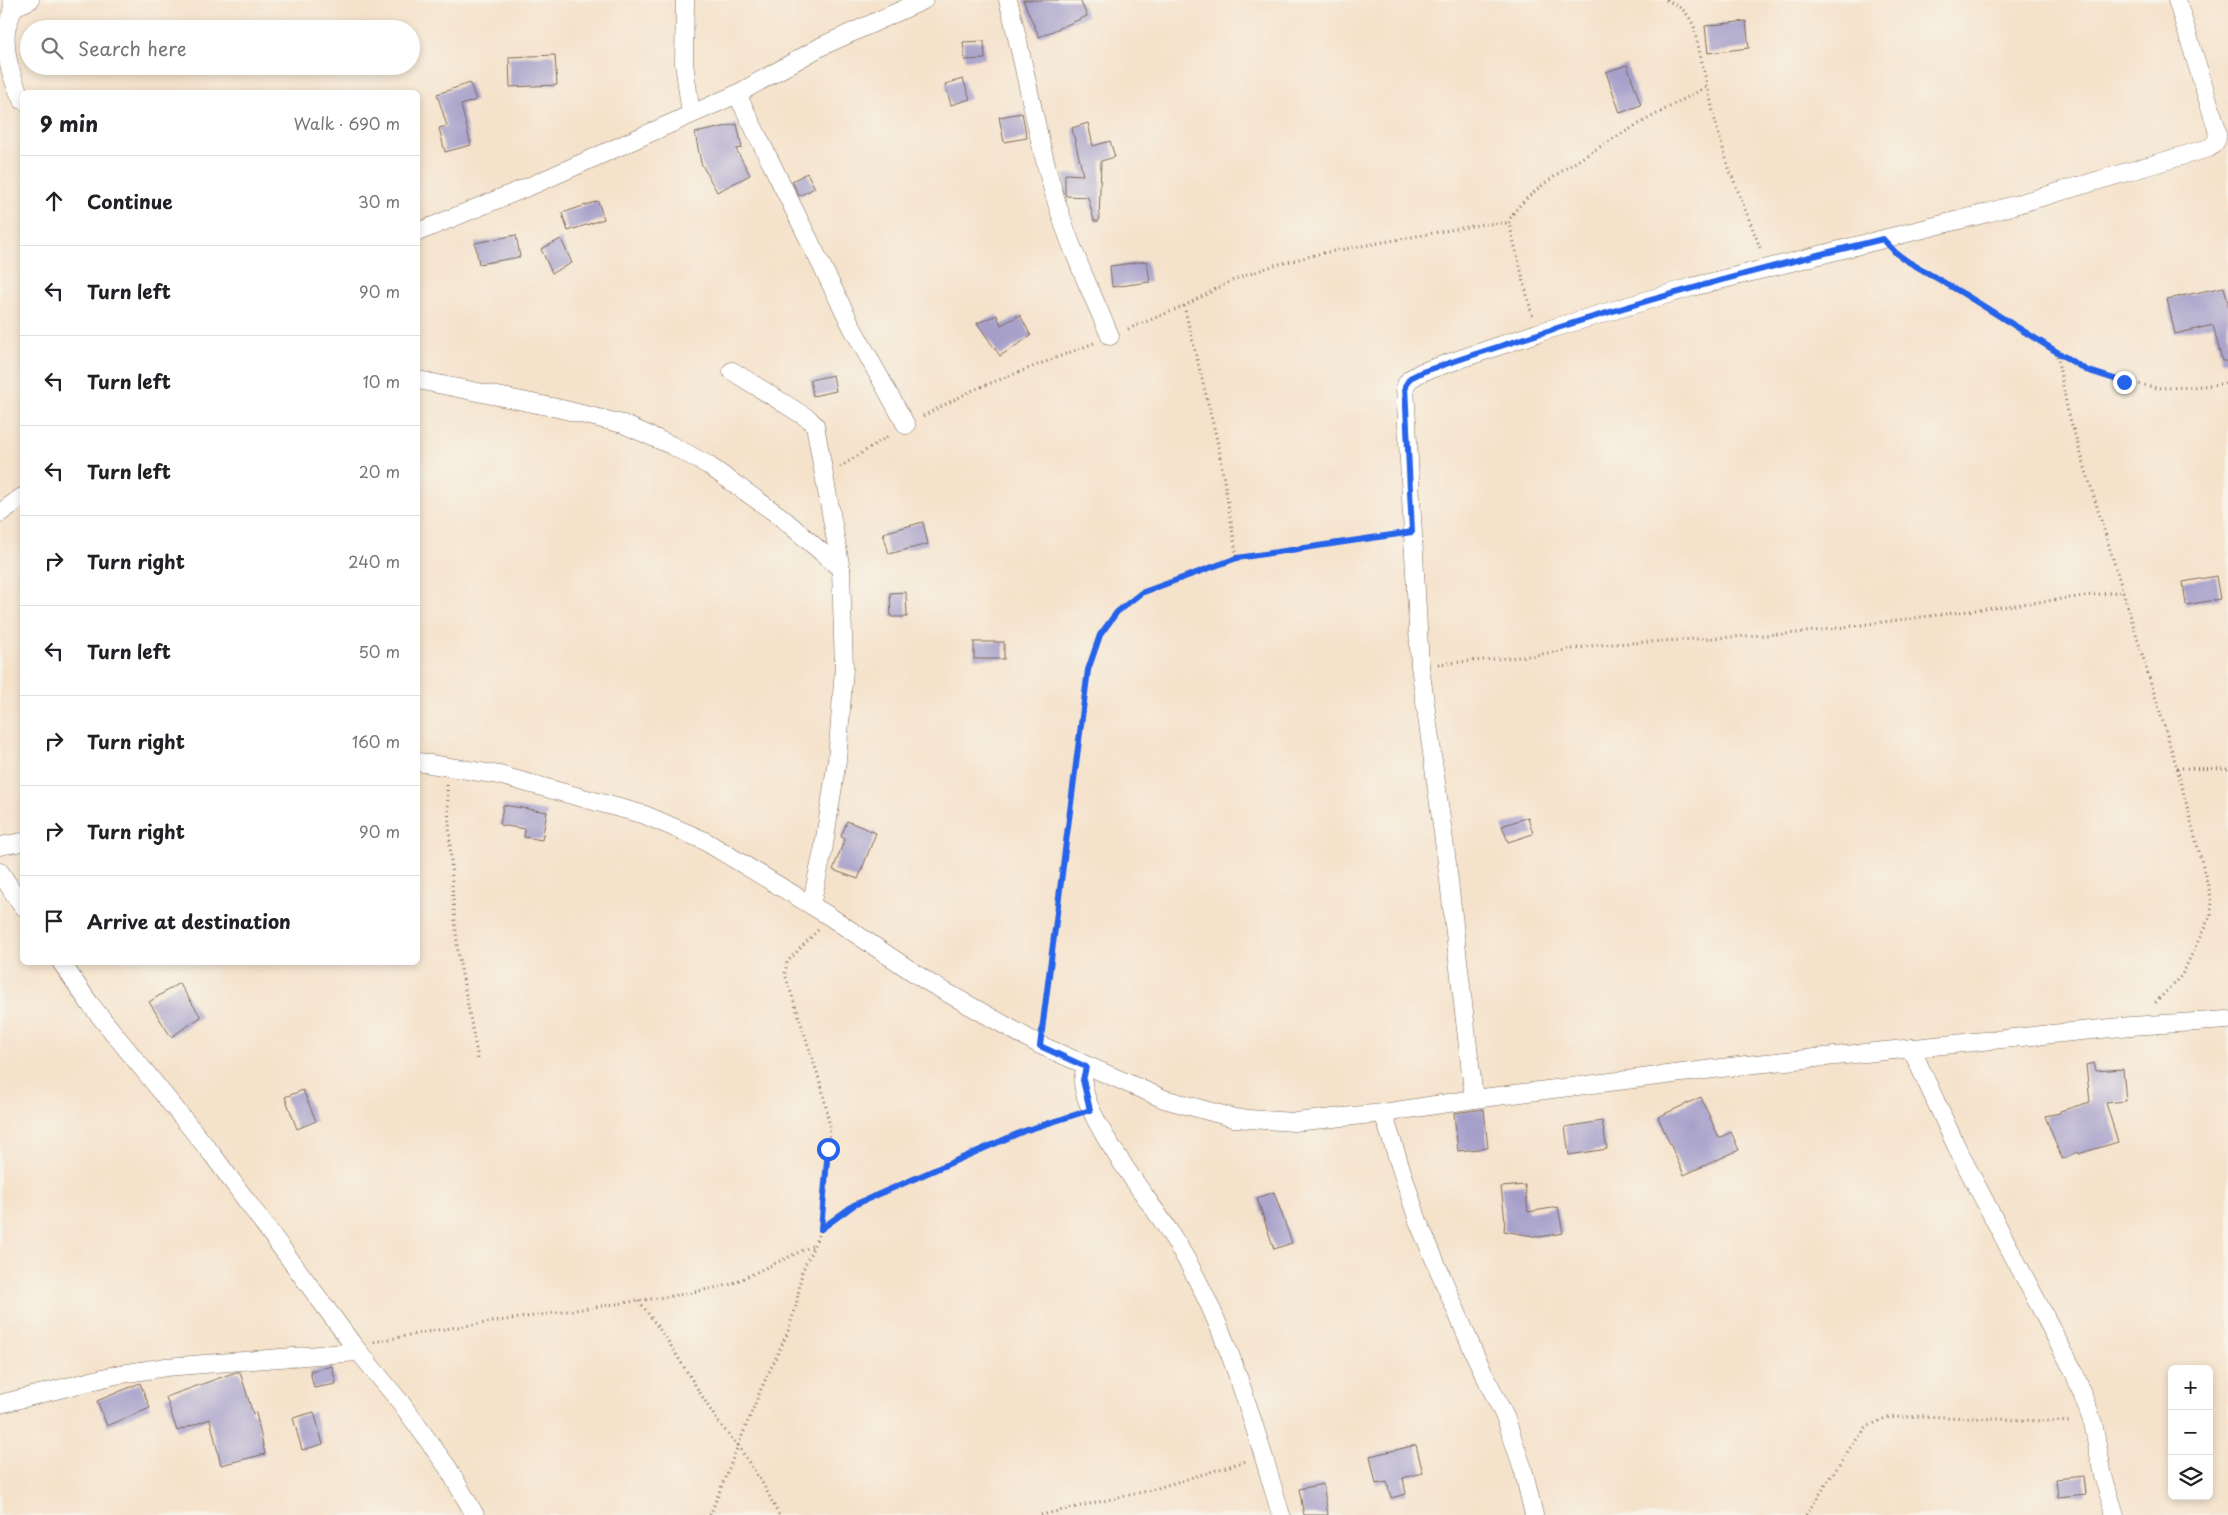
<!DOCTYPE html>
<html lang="en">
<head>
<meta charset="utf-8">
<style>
	:root { --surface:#fff; --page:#f6f6f6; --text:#202124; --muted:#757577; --line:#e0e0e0 }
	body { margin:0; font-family:"Playpen Sans",sans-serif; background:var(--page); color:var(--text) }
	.controls { position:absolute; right:15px; bottom:15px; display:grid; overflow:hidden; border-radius:8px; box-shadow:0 2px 8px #0003 }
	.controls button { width:45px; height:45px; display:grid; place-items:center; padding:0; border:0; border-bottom:1px solid var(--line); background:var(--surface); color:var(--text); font:25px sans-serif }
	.stop { position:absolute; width:15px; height:15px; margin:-11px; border:4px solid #2563eb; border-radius:50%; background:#fff }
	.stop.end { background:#2563eb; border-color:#fff; box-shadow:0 1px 5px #0008 }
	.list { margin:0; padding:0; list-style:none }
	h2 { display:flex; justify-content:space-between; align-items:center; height:65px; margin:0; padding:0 20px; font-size:21px }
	h2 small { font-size:16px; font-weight:400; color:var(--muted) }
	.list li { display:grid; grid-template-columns:32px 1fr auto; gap:15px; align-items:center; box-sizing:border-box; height:90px; padding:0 20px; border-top:1px solid var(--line) }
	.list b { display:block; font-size:19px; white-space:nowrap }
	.list em { font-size:16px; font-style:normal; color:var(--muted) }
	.icon { flex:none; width:28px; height:28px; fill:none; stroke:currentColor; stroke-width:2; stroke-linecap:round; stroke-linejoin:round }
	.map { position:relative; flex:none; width:2228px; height:1515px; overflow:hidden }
	.search { position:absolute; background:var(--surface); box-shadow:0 2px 8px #0003; left:20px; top:20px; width:400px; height:55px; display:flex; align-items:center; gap:12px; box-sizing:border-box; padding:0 18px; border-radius:28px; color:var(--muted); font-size:19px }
	.panel { position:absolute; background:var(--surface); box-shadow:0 2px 8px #0003; left:20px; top:90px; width:400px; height:875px; border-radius:8px }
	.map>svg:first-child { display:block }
</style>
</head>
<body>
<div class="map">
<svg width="2228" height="1515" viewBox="0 0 2228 1515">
	<rect width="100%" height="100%" fill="#f7f3e8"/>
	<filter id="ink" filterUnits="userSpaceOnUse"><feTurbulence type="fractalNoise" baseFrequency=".02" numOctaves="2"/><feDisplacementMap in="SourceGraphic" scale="10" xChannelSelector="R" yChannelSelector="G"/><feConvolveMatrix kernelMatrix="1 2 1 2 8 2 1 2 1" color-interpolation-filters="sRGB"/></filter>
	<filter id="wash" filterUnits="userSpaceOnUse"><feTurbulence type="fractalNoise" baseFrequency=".0096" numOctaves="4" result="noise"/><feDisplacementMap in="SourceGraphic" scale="20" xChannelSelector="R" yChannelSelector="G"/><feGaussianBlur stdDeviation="1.12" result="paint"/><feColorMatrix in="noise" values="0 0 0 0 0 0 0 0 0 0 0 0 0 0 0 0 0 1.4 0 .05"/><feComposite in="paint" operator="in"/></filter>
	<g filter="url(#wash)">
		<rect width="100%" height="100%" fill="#f5e2cb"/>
		<g id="blocks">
			<g fill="#a59fca">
				<polygon points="1023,0 1080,0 1087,16 1039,37"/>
				<polygon points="1746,21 1749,48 1708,53 1705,26"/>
				<polygon points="984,41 985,59 965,60 963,42"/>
				<polygon points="555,55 557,85 510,87 509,57"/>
				<polygon points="1627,65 1641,105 1620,113 1606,72"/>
				<polygon points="963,79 970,99 951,105 945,84"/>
				<polygon points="470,83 476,100 461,105 471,145 445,152 439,128 447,126 437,94"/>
				<polygon points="1022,113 1027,138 1004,142 999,117"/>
				<polygon points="1088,123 1093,146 1110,141 1115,157 1101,161 1099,221 1094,221 1088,197 1066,196 1065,192 1065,174 1083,175 1072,128"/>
				<polygon points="737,124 742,148 736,149 750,175 717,192 701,163 695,133"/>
				<polygon points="807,173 815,188 799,196 792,181"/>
				<polygon points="598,201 604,219 568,231 562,213"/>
				<polygon points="516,235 520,257 479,264 475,243"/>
				<polygon points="561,239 572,263 552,273 541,249"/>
				<polygon points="1147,261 1150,282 1112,287 1110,266"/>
				<polygon points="2224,287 2228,302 2228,361 2222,361 2213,325 2175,334 2167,299"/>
				<polygon points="997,315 1001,325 1020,315 1031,336 1000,356 977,323"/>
				<polygon points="833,375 836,391 813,396 810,380"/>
				<polygon points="923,522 928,544 889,554 883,533"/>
				<polygon points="2216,576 2220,599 2186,605 2183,582"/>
				<polygon points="906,592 907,617 891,617 890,593"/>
				<rect x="974" y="642" width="30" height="17"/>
				<polygon points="503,805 547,812 542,840 524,837 525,829 500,825"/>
				<polygon points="1528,817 1533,834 1508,842 1502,826"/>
				<polygon points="847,821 876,833 858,879 833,870 845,838 841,837"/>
				<polygon points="179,983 201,1017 171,1037 149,1002"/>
				<polygon points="2094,1063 2096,1071 2123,1069 2126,1101 2106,1103 2118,1142 2078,1154 2077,1152 2062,1159 2045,1116 2060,1113 2060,1111 2090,1102 2086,1065"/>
				<polygon points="303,1090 316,1121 297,1129 285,1097"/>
				<polygon points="1701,1097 1719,1138 1731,1132 1739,1150 1684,1175 1658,1117"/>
				<polygon points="1484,1109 1488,1148 1458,1151 1454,1113"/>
				<polygon points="1602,1121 1607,1149 1569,1155 1565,1127"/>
				<polygon points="1525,1185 1528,1212 1558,1207 1563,1233 1539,1237 1504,1231 1505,1220 1501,1187"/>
				<polygon points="1274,1192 1292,1243 1274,1249 1257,1198"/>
				<polygon points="332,1366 336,1384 314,1388 310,1371"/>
				<polygon points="236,1372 240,1372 253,1414 256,1413 265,1454 221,1465 210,1419 177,1431 166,1397"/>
				<polygon points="140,1383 150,1408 107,1426 97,1401"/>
				<polygon points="314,1412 323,1444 302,1450 293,1418"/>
				<polygon points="1416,1445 1423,1473 1403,1478 1406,1494 1391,1498 1387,1482 1376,1484 1370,1456"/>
				<polygon points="2084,1476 2086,1494 2058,1497 2056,1479"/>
				<polygon points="1323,1484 1328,1515 1304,1515 1299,1489"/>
			</g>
		</g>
	</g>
	<g filter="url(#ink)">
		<use href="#blocks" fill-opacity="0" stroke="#7c6a5b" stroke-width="1"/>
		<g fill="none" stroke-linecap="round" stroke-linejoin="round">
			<g stroke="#7c6a5b" stroke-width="19">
				<g id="street">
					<path d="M12,0C15,11 8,20 6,31C4,56 12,78 22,100"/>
					<polyline points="685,0 684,63 691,114"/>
					<path d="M1008,0C1027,73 1038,148 1062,219C1075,259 1094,298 1110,336"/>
					<polyline points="14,7 30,0"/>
					<polyline points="737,94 853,329 906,425"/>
					<polyline points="418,232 535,184 737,94 822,46 924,0"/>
					<polyline points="732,371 809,419 815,425 841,569 844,669 837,760 823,851 811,905"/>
					<polyline points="418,380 557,408 623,424 671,445 708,465 781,517 841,569"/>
					<polyline points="0,513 22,497"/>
					<polyline points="418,762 499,775 645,815 703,840 829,916 928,982 1040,1045 1164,1099 1234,1118 1294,1122 1383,1113 1474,1099 1746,1065 2131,1026 2228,1020"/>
					<polyline points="0,846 22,842"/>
					<polyline points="0,872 22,906"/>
					<polyline points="61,962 90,1004 212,1154 354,1346 401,1403 448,1468 475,1515"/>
					<polyline points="1911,1048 1959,1152 2074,1372 2093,1423 2103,1476 2115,1515"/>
					<path d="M1086,1067C1085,1071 1083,1077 1083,1081C1083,1117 1148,1198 1169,1231C1225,1316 1252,1418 1281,1515"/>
					<path d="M1474,1099L1446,855L1420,666L1405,386L1410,379L1422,372L1537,333L1692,287L1987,213L2209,148C2218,142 2219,137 2216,126L2177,0"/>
					<polyline points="1383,1113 1418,1221 1475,1355 1506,1419 1523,1469 1534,1515"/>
					<polyline points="0,1404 115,1375 166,1367 358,1352"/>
				</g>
			</g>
			<g stroke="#7c6a5b" stroke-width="3" stroke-dasharray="1 4" stroke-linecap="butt">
				<path d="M1666,0C1680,6 1688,12 1694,27L1717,129L1730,171L1761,250"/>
				<polyline points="1899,255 2086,370 2125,381 2157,388 2193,387 2228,383"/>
				<polyline points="1184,306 1218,444 1237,558"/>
				<path d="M1532,315L1509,223C1515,187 1672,106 1708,86"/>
				<polyline points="1128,329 1184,306 1233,280 1275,265 1323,253 1483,224 1509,223"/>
				<polyline points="2056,351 2068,412 2177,768 2212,901 2211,914 2182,975 2153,1005"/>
				<polyline points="923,416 973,390 1094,343"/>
				<polyline points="840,467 890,435"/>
				<polyline points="1438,664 1529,656 1597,645 1798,633 2124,591"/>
				<polyline points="2177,768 2228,769"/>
				<polyline points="447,785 453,900 458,953 478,1059"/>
				<polyline points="818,930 787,962 785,974 822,1088 830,1127 821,1228"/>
				<polyline points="1042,1025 1088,669 1100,635 1117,612 1141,593 1237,558 1395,535"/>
				<polyline points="639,1301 666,1338 718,1422 739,1447 763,1484 779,1515"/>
				<polyline points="374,1342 437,1330 678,1295 729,1285 812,1246"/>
				<polyline points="710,1515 761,1389 787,1334 796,1306 802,1272 821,1229 854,1205 1024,1131 1074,1115"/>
				<polyline points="1041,1515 1151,1490 1246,1461"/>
				<polyline points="1806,1515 1852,1445 1867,1427 1885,1418 1921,1416 2072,1422"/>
			</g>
			<use href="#street" stroke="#fff" stroke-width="18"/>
		</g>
	</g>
	<g fill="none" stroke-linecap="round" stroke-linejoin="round" filter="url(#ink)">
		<path stroke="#2563eb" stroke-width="6" d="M828,1149L821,1229L854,1205L1024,1131L1090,1110L1083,1080L1086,1067L1040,1046L1088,670L1100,635L1117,612L1141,593L1237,558L1412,532L1405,386L1410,378L1422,372C1574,320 1727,276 1883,239L1896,253L1907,261L1964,294L2086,370L2124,382"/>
	</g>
</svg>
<div class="controls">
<button>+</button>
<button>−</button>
<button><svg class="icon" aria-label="layers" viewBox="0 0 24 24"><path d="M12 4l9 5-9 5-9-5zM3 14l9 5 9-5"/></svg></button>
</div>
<div class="stop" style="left:828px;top:1149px"></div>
<div class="stop end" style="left:2124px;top:382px"></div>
<div class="search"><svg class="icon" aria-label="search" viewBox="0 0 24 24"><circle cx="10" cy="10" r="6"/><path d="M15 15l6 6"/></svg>Search here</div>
<section class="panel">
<h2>9 min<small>Walk · 690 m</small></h2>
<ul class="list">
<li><svg class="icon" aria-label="ahead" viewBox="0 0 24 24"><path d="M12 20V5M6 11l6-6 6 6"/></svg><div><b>Continue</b></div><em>30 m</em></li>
<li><svg class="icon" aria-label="left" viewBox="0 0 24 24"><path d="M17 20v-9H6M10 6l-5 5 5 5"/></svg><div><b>Turn left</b></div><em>90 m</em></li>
<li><svg class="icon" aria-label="left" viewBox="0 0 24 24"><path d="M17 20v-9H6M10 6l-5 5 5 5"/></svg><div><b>Turn left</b></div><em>10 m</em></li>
<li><svg class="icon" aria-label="left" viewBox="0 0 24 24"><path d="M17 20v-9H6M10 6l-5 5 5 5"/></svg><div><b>Turn left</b></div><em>20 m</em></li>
<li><svg class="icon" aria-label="right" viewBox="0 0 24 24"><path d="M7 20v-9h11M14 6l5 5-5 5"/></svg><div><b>Turn right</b></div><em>240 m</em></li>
<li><svg class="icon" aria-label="left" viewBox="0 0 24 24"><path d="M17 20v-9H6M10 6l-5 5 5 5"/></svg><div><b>Turn left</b></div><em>50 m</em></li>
<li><svg class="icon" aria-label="right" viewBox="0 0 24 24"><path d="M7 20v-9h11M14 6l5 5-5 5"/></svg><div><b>Turn right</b></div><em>160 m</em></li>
<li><svg class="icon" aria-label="right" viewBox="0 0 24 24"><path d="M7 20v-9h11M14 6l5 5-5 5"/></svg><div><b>Turn right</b></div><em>90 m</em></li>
<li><svg class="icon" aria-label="arrive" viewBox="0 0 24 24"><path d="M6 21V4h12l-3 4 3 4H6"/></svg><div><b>Arrive at destination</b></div></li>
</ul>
</section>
</div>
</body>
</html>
